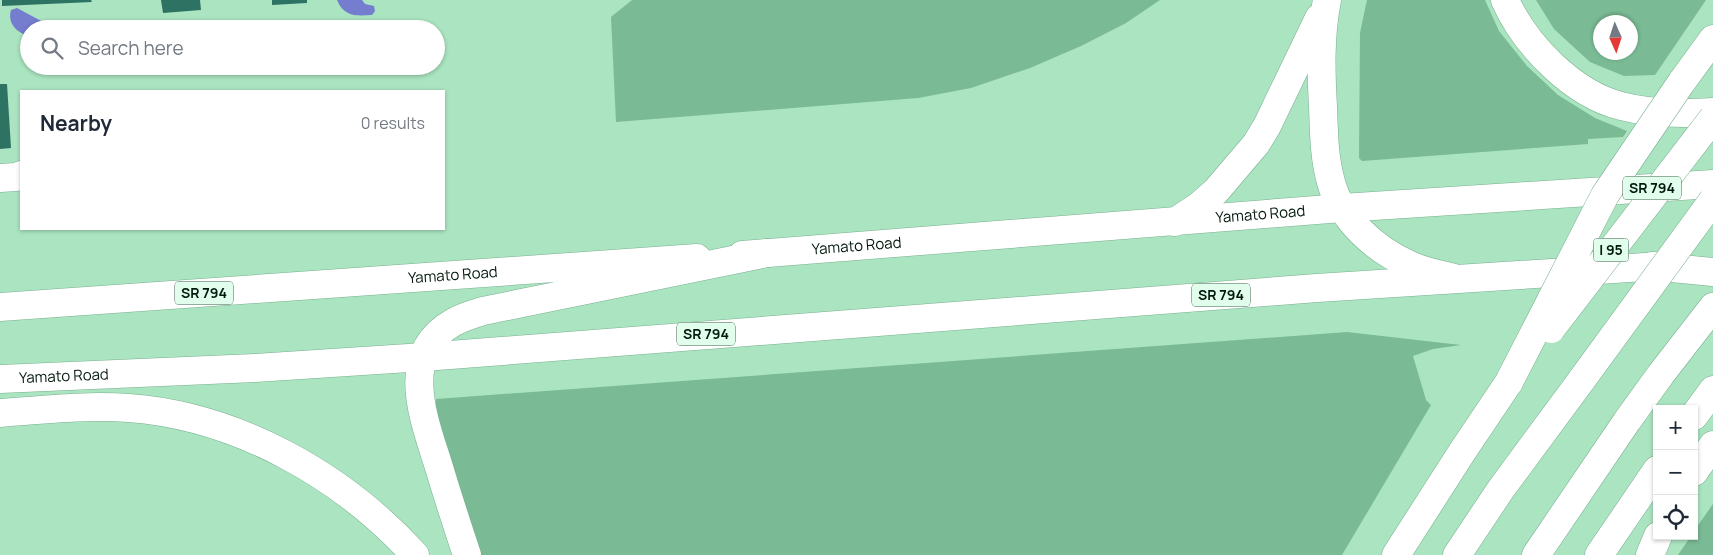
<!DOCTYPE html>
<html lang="en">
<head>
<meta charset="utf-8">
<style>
	:root { --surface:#fff; --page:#f2f2f3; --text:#1f2937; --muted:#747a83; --line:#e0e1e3 }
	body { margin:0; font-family:Manrope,sans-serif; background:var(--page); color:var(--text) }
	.controls { position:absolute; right:15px; bottom:15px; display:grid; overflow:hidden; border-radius:0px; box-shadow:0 1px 4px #0004 }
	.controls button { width:45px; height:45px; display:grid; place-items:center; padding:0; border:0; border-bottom:1px solid var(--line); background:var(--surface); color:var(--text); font:25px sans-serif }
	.compass { position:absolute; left:1593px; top:15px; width:45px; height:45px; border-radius:50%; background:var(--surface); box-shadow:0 1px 4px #0004; rotate:177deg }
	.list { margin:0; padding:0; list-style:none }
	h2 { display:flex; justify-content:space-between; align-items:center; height:65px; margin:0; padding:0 20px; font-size:21px }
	h2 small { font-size:16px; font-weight:400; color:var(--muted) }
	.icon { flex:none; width:28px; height:28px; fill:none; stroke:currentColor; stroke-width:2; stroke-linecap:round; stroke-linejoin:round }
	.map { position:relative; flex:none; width:1713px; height:555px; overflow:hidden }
	.search { position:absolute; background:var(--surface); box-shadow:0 1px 4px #0004; left:20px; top:20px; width:425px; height:55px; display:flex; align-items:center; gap:12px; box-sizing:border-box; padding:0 18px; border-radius:28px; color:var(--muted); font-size:19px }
	.panel { position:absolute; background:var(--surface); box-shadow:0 1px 4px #0004; left:20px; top:90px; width:425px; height:140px; border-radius:0px }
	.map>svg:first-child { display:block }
</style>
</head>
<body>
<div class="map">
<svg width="1713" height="555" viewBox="0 0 1713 555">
	<rect width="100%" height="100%" fill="#aae4c0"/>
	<g fill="#7aba94" fill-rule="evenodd">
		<polygon points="632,0 1160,0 1126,23 1081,46 1030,68 971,88 918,98 616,122 611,17"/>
		<polygon points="1367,0 1485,0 1499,31 1527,66 1558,95 1595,118 1627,131 1623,137 1588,139 1588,144 1362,161 1359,158 1360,33"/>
		<path d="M1536,0H1706L1655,75L1624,76L1590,62L1554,29ZM1630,22V52H1600V22Z"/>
		<polygon points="1347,332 1461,345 1433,349 1413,356 1426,400 1431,405 1342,555 477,555 434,420 436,399"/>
		<polygon points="1713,504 1713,555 1678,555 1691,536 1694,536 1694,531"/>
	</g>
	<g fill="#747dce">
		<path d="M337,0H362L365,4L374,6L375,11L372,15C356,16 344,17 337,0Z"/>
		<path d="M17,8L45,23L47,29H29V36C17,33 7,23 11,10Z"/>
	</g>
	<g fill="#2e7264">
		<polygon points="2,0 91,0 92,2 2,6"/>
		<polygon points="161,0 200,0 201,10 163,13"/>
		<polygon points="272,0 307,0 307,3 272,5"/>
		<polygon points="0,84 7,84 11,148 0,149"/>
	</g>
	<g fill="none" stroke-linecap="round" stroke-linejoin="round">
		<g stroke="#78b08e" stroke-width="29">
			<polyline id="minor" points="0,178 16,177 21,175"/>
		</g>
		<g stroke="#78b08e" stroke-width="29">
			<g id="major">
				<path id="s1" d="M742,255L1342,208L1713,184"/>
				<path id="s2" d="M0,307L697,258"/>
				<path id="s3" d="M0,379L255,368L424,357L1317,288L1677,265"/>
			</g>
		</g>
		<g stroke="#78b08e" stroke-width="29">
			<g id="highway">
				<path d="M1327,0C1320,35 1321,71 1323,107C1324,132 1324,158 1331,182C1341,220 1376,250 1410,265C1424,272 1440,274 1454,278"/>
				<path d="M1505,0C1525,45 1573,94 1621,106C1651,114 1682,114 1713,112"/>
				<polyline points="1681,83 1713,39"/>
				<polyline points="1175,222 1199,206 1216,191 1256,144 1267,126 1319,18"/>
				<polyline points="1652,266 1713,272"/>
				<path d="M0,413C42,410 86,405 129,408C237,416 342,475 415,555"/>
				<polyline points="1694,416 1713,390"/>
				<polyline points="1694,472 1713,445"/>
				<path d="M467,555C457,525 447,494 438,464C423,417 398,353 454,322C463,317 473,314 483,311L767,253"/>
				<polyline points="1396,555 1462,452 1509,382"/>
				<polyline points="1457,555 1501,489 1583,378"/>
				<polyline points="1536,555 1627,421 1661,374 1713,307"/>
				<polyline points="1599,555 1657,470"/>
				<polyline points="1650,555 1658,536"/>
			</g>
		</g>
		<use href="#minor" stroke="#fff" stroke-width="28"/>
		<use href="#major" stroke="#fff" stroke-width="28"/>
		<use href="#highway" stroke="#fff" stroke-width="28"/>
		<g stroke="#78b08e" stroke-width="29" stroke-linecap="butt">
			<g id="highway-bridge">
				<polyline points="1551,329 1713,118"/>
				<polyline points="1583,378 1713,200"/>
				<polyline points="1509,382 1605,195 1681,83"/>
			</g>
		</g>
		<use href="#highway-bridge" stroke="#fff" stroke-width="28"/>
	</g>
	<g text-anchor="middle" stroke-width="4" stroke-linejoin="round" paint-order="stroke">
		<g fill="#e1fdeb" stroke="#465d50" stroke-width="1">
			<rect x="1623" y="176.5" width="58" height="23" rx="4"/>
			<rect x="1593.5" y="238.5" width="35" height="23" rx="4"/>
			<rect x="175" y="281.5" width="58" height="23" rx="4"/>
			<rect x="1192" y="283.5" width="58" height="23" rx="4"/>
			<rect x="677" y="322.5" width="58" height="23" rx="4"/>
		</g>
		<g font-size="14" font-weight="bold" fill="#03190d">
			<text x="1652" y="193">SR 794</text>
			<text x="1611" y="255">I 95</text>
			<text x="204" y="298">SR 794</text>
			<text x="1221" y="300">SR 794</text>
			<text x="706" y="339">SR 794</text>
		</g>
		<g font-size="15" fill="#03190d" stroke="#e1fdeb">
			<text dy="5" stroke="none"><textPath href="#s1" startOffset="520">Yamato Road</textPath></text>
			<text dy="5" stroke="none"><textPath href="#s1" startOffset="115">Yamato Road</textPath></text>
			<text dy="5" stroke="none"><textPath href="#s2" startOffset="454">Yamato Road</textPath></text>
			<text dy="5" stroke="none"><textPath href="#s3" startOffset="64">Yamato Road</textPath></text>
		</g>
	</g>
</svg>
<div class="controls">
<button>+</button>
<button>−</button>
<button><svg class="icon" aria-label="locate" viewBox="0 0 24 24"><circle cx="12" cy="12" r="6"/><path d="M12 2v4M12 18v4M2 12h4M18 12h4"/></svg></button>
</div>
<svg class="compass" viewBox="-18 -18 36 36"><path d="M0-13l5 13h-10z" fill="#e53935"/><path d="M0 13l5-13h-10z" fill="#747a83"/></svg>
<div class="search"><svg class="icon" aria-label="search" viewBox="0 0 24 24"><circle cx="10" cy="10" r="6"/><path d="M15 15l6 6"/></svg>Search here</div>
<section class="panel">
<h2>Nearby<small>0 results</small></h2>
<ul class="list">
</ul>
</section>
</div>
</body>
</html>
